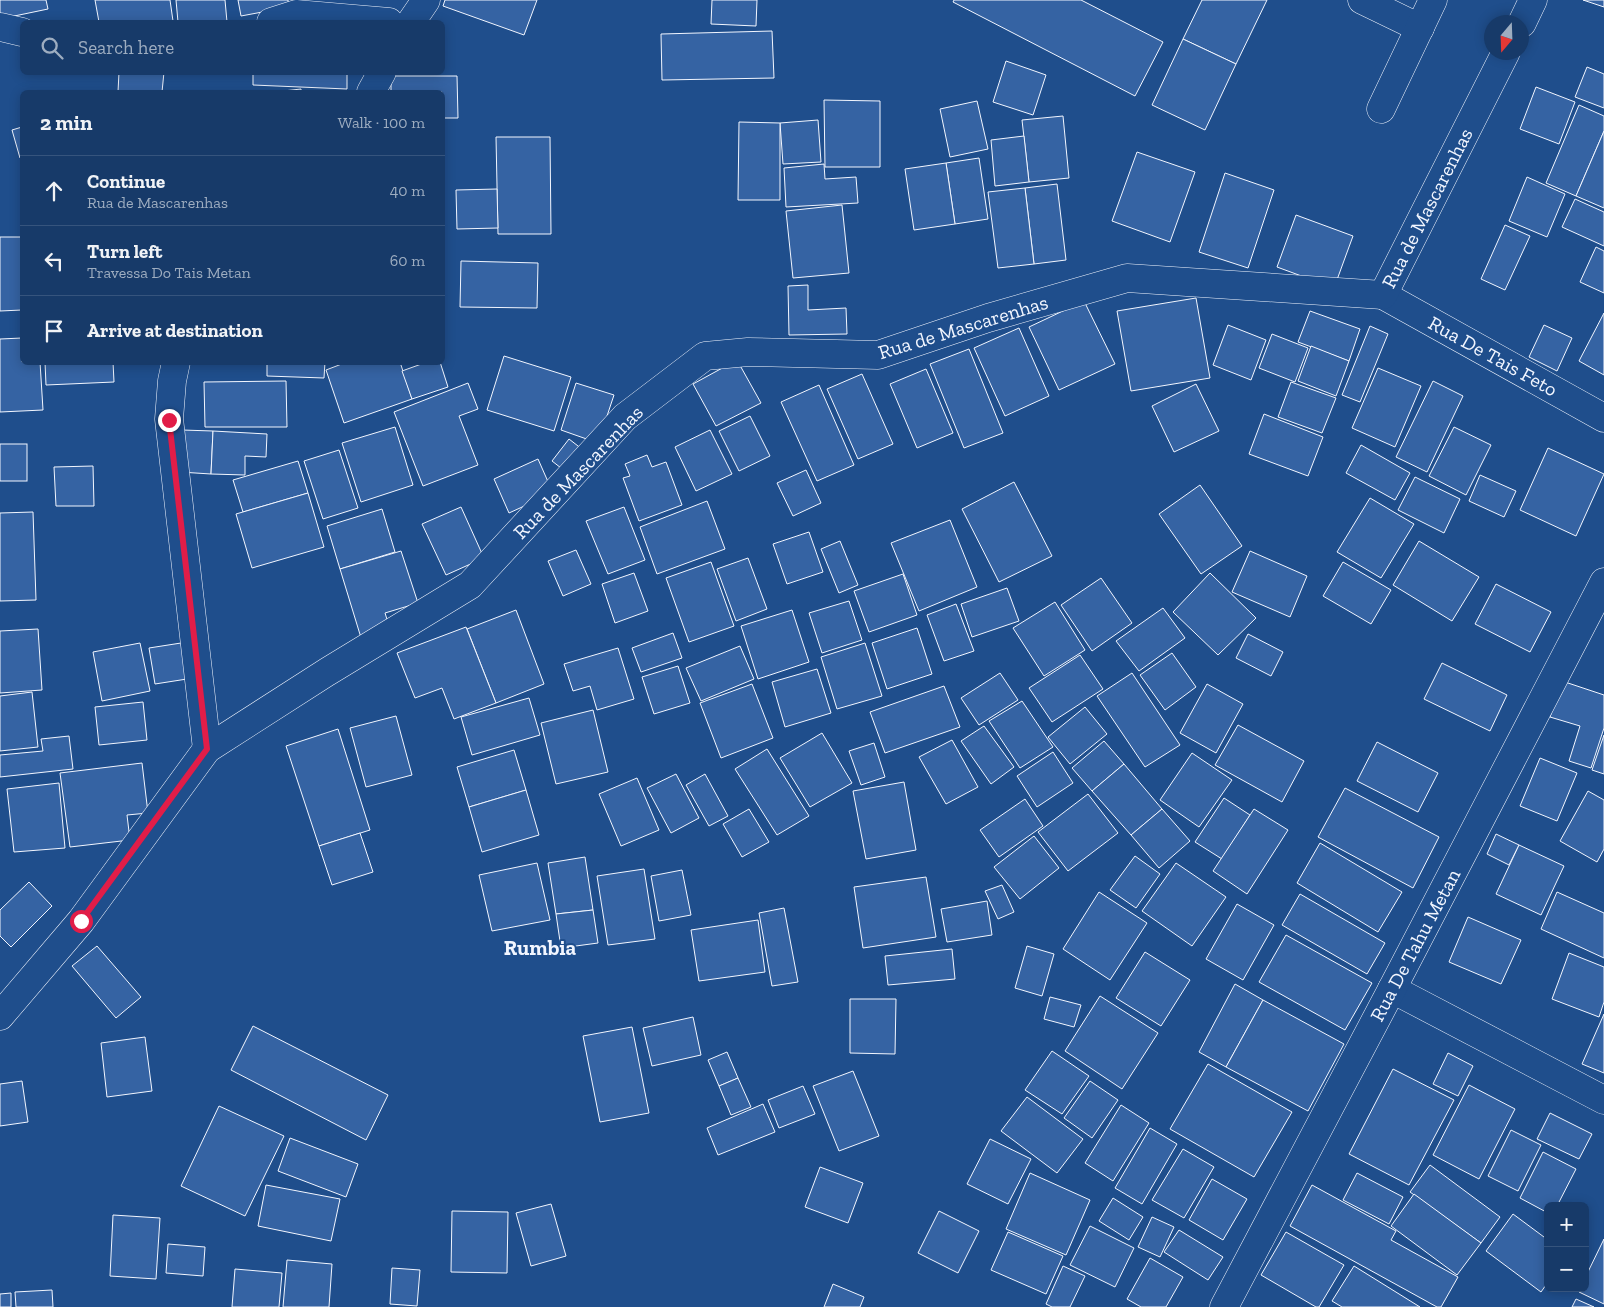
<!DOCTYPE html>
<html lang="en">
<head>
<meta charset="utf-8">
<style>
	:root { --surface:#173a69; --page:#244571; --text:#f1f3f6; --muted:#9eadc0; --line:#36547d }
	body { margin:0; font-family:"Zilla Slab",serif; background:var(--page); color:var(--text) }
	.controls { position:absolute; right:15px; bottom:15px; display:grid; overflow:hidden; border-radius:8px; box-shadow:0 2px 12px #0003 }
	.controls button { width:45px; height:45px; display:grid; place-items:center; padding:0; border:0; border-bottom:1px solid var(--line); background:var(--surface); color:var(--text); font:25px sans-serif }
	.compass { position:absolute; left:1484px; top:15px; width:45px; height:45px; border-radius:50%; background:var(--surface); box-shadow:0 2px 12px #0003; rotate:199deg }
	.stop { position:absolute; width:15px; height:15px; margin:-11px; border:4px solid #e11d48; border-radius:50%; background:#fff }
	.stop.end { background:#e11d48; border-color:#fff; box-shadow:0 1px 5px #0008 }
	.list { margin:0; padding:0; list-style:none }
	h2 { display:flex; justify-content:space-between; align-items:center; height:65px; margin:0; padding:0 20px; font-size:21px }
	h2 small { font-size:16px; font-weight:400; color:var(--muted) }
	.list li { display:grid; grid-template-columns:32px 1fr auto; gap:15px; align-items:center; box-sizing:border-box; height:70px; padding:0 20px; border-top:1px solid var(--line) }
	.list b { display:block; font-size:19px; white-space:nowrap }
	.list p { margin:0; font-size:16px; white-space:nowrap; color:var(--muted) }
	.list em { font-size:16px; font-style:normal; color:var(--muted) }
	.icon { flex:none; width:28px; height:28px; fill:none; stroke:currentColor; stroke-width:2; stroke-linecap:round; stroke-linejoin:round }
	.map { position:relative; flex:none; width:1604px; height:1307px; overflow:hidden }
	.search { position:absolute; background:var(--surface); box-shadow:0 2px 12px #0003; left:20px; top:20px; width:425px; height:55px; display:flex; align-items:center; gap:12px; box-sizing:border-box; padding:0 18px; border-radius:8px; color:var(--muted); font-size:19px }
	.panel { position:absolute; background:var(--surface); box-shadow:0 2px 12px #0003; left:20px; top:90px; width:425px; height:275px; border-radius:8px }
	.map>svg:first-child { display:block }
</style>
</head>
<body>
<div class="map">
<svg width="1604" height="1307" viewBox="0 0 1604 1307">
	<rect width="100%" height="100%" fill="#1f4e8c"/>
	<g fill="#3563a3" stroke="#f2f6ff">
		<polygon points="0,0 46,0 48,9 0,19"/>
		<polygon points="95,0 170,0 173,21 165,22 99,22"/>
		<polygon points="176,0 225,0 227,22 178,22"/>
		<polygon points="238,0 288,0 289,7 241,16"/>
		<polygon points="445,0 537,0 524,35 443,6"/>
		<polygon points="712,0 757,0 756,26 711,24"/>
		<polygon points="954,0 1081,0 1163,42 1135,96 953,2"/>
		<polygon points="1202,0 1267,0 1236,64 1183,39"/>
		<polygon points="1583,0 1604,0 1604,7"/>
		<polygon points="772,31 774,78 662,80 661,34"/>
		<polygon points="1183,39 1236,64 1205,130 1152,105"/>
		<polygon points="1006,61 1046,75 1033,115 993,102"/>
		<polygon points="1587,67 1604,74 1604,108 1575,97"/>
		<polygon points="119,72 164,72 162,92 118,92"/>
		<polygon points="253,72 347,72 347,89 253,85"/>
		<polygon points="391,76 457,76 458,118 442,118 442,92 391,92"/>
		<polygon points="1536,87 1575,102 1559,144 1520,129"/>
		<polygon points="301,89 301,92 274,92"/>
		<polygon points="824,100 880,101 880,167 825,167"/>
		<polygon points="977,101 988,149 950,157 940,109"/>
		<polygon points="1579,105 1604,116 1604,131 1576,196 1546,183"/>
		<polygon points="1063,116 1069,178 1029,182 1022,120"/>
		<polygon points="818,120 821,162 783,164 780,123"/>
		<polygon points="739,122 780,123 780,200 738,200"/>
		<polygon points="22,127 22,158 20,158 12,130"/>
		<polygon points="1604,131 1604,208 1576,196"/>
		<polygon points="1024,136 1029,182 995,186 991,140"/>
		<polygon points="496,137 550,137 551,234 498,234"/>
		<polygon points="1137,152 1195,172 1170,242 1112,221"/>
		<polygon points="979,158 988,219 955,224 946,163"/>
		<polygon points="946,163 955,224 914,230 905,169"/>
		<polygon points="824,164 825,179 856,177 858,203 786,207 784,168"/>
		<polygon points="1225,173 1274,190 1248,268 1199,252"/>
		<polygon points="1527,177 1565,194 1547,237 1509,221"/>
		<polygon points="1057,184 1066,260 1034,264 1025,188"/>
		<polygon points="1025,188 1034,264 998,268 988,192"/>
		<polygon points="497,189 498,228 457,229 456,190"/>
		<polygon points="1575,199 1604,212 1604,246 1562,227"/>
		<polygon points="842,205 849,273 793,278 786,211"/>
		<polygon points="1296,215 1353,236 1334,288 1277,267"/>
		<polygon points="1505,225 1530,236 1505,290 1481,279"/>
		<polygon points="0,237 22,237 22,310 0,311"/>
		<polygon points="1596,247 1604,251 1604,293 1580,282"/>
		<polygon points="461,261 538,263 537,308 460,307"/>
		<polygon points="808,285 808,310 846,308 847,334 789,335 788,286"/>
		<polygon points="1196,298 1210,378 1131,391 1117,311"/>
		<polygon points="1084,301 1115,364 1059,390 1029,327"/>
		<polygon points="1310,311 1360,329 1349,361 1298,342"/>
		<polygon points="1604,313 1604,375 1579,361"/>
		<polygon points="1228,325 1266,340 1251,380 1213,365"/>
		<polygon points="1544,325 1572,338 1557,371 1529,357"/>
		<polygon points="1370,326 1388,334 1360,402 1342,395"/>
		<polygon points="1019,328 1049,396 1005,416 974,348"/>
		<polygon points="1272,334 1308,348 1295,382 1259,368"/>
		<polygon points="22,338 22,362 40,362 43,410 0,412 0,339"/>
		<polygon points="1311,346 1349,361 1336,396 1298,381"/>
		<polygon points="969,349 1003,433 964,448 930,364"/>
		<polygon points="504,356 571,377 554,431 487,410"/>
		<polygon points="737,360 761,403 716,426 693,384"/>
		<polygon points="45,362 113,362 114,382 46,385"/>
		<polygon points="267,362 325,362 324,378 267,376"/>
		<polygon points="347,362 400,362 412,399 344,423 326,370"/>
		<polygon points="427,362 440,362 448,387 412,399 402,371"/>
		<polygon points="1378,368 1421,386 1395,447 1352,428"/>
		<polygon points="926,369 953,433 917,448 890,384"/>
		<polygon points="862,374 893,444 858,459 827,389"/>
		<polygon points="286,381 287,427 205,427 204,382"/>
		<polygon points="1433,381 1463,396 1427,472 1396,457"/>
		<polygon points="1291,382 1336,398 1322,433 1278,417"/>
		<polygon points="468,383 478,409 459,416 478,465 423,486 394,412"/>
		<polygon points="576,383 614,395 598,443 561,430"/>
		<polygon points="1196,384 1219,431 1174,452 1152,406"/>
		<polygon points="819,385 854,465 817,481 781,402"/>
		<polygon points="1264,414 1323,437 1308,476 1249,454"/>
		<polygon points="750,416 770,456 739,471 719,431"/>
		<polygon points="395,427 413,485 361,502 342,443"/>
		<polygon points="1454,427 1491,445 1466,495 1429,476"/>
		<polygon points="182,430 213,431 211,474 180,472"/>
		<polygon points="710,430 732,474 696,491 675,447"/>
		<polygon points="213,431 267,434 266,457 245,456 245,475 211,474"/>
		<polygon points="569,439 587,453 570,475 552,461"/>
		<rect x="0" y="444" width="27" height="37"/>
		<polygon points="1361,445 1410,473 1395,500 1346,473"/>
		<polygon points="1548,448 1604,474 1576,536 1520,510"/>
		<polygon points="339,450 358,508 323,519 304,461"/>
		<polygon points="647,455 652,467 666,462 682,505 639,521 623,478 630,476 625,464"/>
		<polygon points="538,459 553,493 509,513 494,479"/>
		<polygon points="298,461 308,493 243,512 233,480"/>
		<polygon points="93,466 94,506 56,506 54,467"/>
		<polygon points="806,470 821,503 793,516 777,483"/>
		<polygon points="1480,475 1516,491 1504,517 1469,501"/>
		<polygon points="1415,477 1460,499 1444,533 1398,510"/>
		<polygon points="1014,482 1052,556 999,582 962,509"/>
		<polygon points="1200,485 1242,546 1201,574 1159,514"/>
		<polygon points="308,493 324,547 252,568 236,514"/>
		<polygon points="1370,498 1414,524 1381,578 1337,552"/>
		<polygon points="707,501 725,549 657,574 640,527"/>
		<polygon points="461,507 484,558 446,575 422,524"/>
		<polygon points="624,507 645,560 608,574 586,521"/>
		<polygon points="382,509 395,552 340,569 327,526"/>
		<polygon points="33,512 36,600 0,601 0,513"/>
		<polygon points="950,520 977,587 919,611 891,543"/>
		<polygon points="809,532 823,572 787,584 773,544"/>
		<polygon points="840,541 858,585 839,593 821,549"/>
		<polygon points="1419,541 1479,577 1452,621 1393,585"/>
		<polygon points="576,550 591,584 563,596 548,561"/>
		<polygon points="401,551 418,603 385,613 391,632 362,641 340,569"/>
		<polygon points="1250,551 1307,576 1290,617 1232,592"/>
		<polygon points="748,558 767,609 736,621 717,569"/>
		<polygon points="711,562 734,626 689,642 666,578"/>
		<polygon points="1343,562 1391,590 1371,624 1323,596"/>
		<polygon points="634,573 648,611 615,623 602,584"/>
		<polygon points="1210,573 1256,618 1218,655 1173,612"/>
		<polygon points="903,574 917,615 869,632 854,591"/>
		<polygon points="1101,578 1132,623 1092,651 1061,605"/>
		<polygon points="1496,584 1551,612 1530,652 1475,624"/>
		<polygon points="1007,588 1019,621 972,637 961,604"/>
		<polygon points="849,601 862,640 822,653 809,613"/>
		<polygon points="1055,602 1085,650 1044,676 1013,628"/>
		<polygon points="956,604 974,651 944,661 927,615"/>
		<polygon points="1163,608 1185,638 1139,671 1116,641"/>
		<polygon points="516,610 544,684 496,703 467,629"/>
		<polygon points="792,610 809,662 758,679 741,626"/>
		<polygon points="466,627 496,703 454,719 442,688 415,698 397,653"/>
		<polygon points="917,628 932,674 887,689 872,643"/>
		<polygon points="38,629 42,690 0,693 0,631"/>
		<polygon points="673,633 682,658 641,672 632,648"/>
		<polygon points="1248,634 1283,652 1271,676 1236,658"/>
		<polygon points="140,643 150,691 102,701 93,652"/>
		<polygon points="181,643 187,679 155,684 149,648"/>
		<polygon points="865,643 882,696 837,709 821,657"/>
		<polygon points="740,646 754,679 701,701 686,668"/>
		<polygon points="618,648 634,699 597,710 590,686 573,691 564,664"/>
		<polygon points="1172,653 1196,687 1165,710 1140,675"/>
		<polygon points="1080,655 1103,689 1052,722 1029,688"/>
		<polygon points="1442,663 1507,695 1490,731 1424,699"/>
		<polygon points="678,666 690,703 654,714 642,677"/>
		<polygon points="817,669 831,713 785,727 772,682"/>
		<polygon points="1000,673 1018,700 979,725 961,698"/>
		<polygon points="1132,673 1180,745 1145,767 1097,696"/>
		<polygon points="1562,681 1604,695 1604,728 1591,768 1569,761 1580,726 1550,717"/>
		<polygon points="752,684 773,738 721,758 700,703"/>
		<polygon points="1207,684 1243,704 1216,753 1180,733"/>
		<polygon points="944,686 960,727 885,753 870,712"/>
		<polygon points="32,692 38,747 0,751 0,696"/>
		<polygon points="529,698 540,735 472,755 461,717"/>
		<polygon points="1022,701 1053,747 1020,768 989,721"/>
		<polygon points="143,702 147,740 99,745 95,707"/>
		<polygon points="1085,707 1107,734 1070,764 1048,737"/>
		<polygon points="593,710 608,772 556,784 541,723"/>
		<polygon points="396,716 412,775 366,787 350,728"/>
		<polygon points="1238,725 1304,761 1282,802 1215,765"/>
		<polygon points="984,726 1014,767 991,784 961,741"/>
		<polygon points="338,729 370,830 319,846 286,746"/>
		<polygon points="822,733 852,783 810,807 780,758"/>
		<polygon points="1604,735 1604,774 1592,770"/>
		<polygon points="69,736 73,769 0,777 0,755 43,751 41,739"/>
		<polygon points="952,740 978,787 946,804 919,757"/>
		<polygon points="1104,741 1124,764 1092,791 1072,768"/>
		<polygon points="1377,742 1438,773 1418,812 1357,781"/>
		<polygon points="874,743 885,777 861,785 849,751"/>
		<polygon points="767,749 809,816 777,835 735,769"/>
		<polygon points="514,750 526,790 469,807 457,767"/>
		<polygon points="1053,752 1073,783 1037,807 1017,776"/>
		<polygon points="1192,753 1232,780 1199,827 1160,800"/>
		<polygon points="1540,758 1577,773 1557,821 1520,806"/>
		<polygon points="142,763 148,813 127,815 130,840 70,847 60,773"/>
		<polygon points="1124,764 1162,809 1131,835 1092,791"/>
		<polygon points="676,774 699,818 671,833 647,788"/>
		<polygon points="705,774 728,816 709,826 686,785"/>
		<polygon points="637,778 659,830 621,846 599,794"/>
		<polygon points="904,782 916,850 866,859 853,791"/>
		<polygon points="59,783 65,848 14,852 7,789"/>
		<polygon points="1345,788 1439,837 1413,888 1318,837"/>
		<polygon points="526,790 539,835 482,852 469,807"/>
		<polygon points="1588,791 1604,800 1604,849 1597,862 1560,841"/>
		<polygon points="1088,794 1118,833 1068,871 1038,832"/>
		<polygon points="1224,798 1250,815 1222,859 1195,842"/>
		<polygon points="1025,799 1043,826 999,857 980,830"/>
		<polygon points="749,809 769,842 742,857 723,824"/>
		<polygon points="1162,809 1190,841 1159,868 1131,835"/>
		<polygon points="1254,809 1288,830 1247,894 1213,871"/>
		<polygon points="360,833 373,872 332,885 319,846"/>
		<polygon points="1496,834 1519,845 1509,865 1487,854"/>
		<polygon points="1034,836 1059,868 1020,899 994,867"/>
		<polygon points="1320,843 1402,892 1378,932 1297,883"/>
		<polygon points="1519,845 1564,866 1541,915 1496,894"/>
		<polygon points="1135,856 1160,874 1136,908 1110,890"/>
		<polygon points="585,857 593,910 556,914 548,863"/>
		<polygon points="537,863 550,920 492,931 479,875"/>
		<polygon points="1176,863 1226,897 1192,946 1142,911"/>
		<polygon points="644,869 655,939 608,945 597,876"/>
		<polygon points="682,870 691,915 659,921 651,876"/>
		<polygon points="926,877 936,937 863,948 854,887"/>
		<polygon points="29,882 52,906 11,947 0,936 0,910"/>
		<polygon points="1002,885 1014,912 998,919 985,891"/>
		<polygon points="1099,892 1147,923 1110,980 1063,949"/>
		<polygon points="1557,892 1604,913 1604,958 1541,929"/>
		<polygon points="1300,894 1385,943 1367,974 1282,925"/>
		<polygon points="987,901 992,935 947,942 941,909"/>
		<polygon points="1237,904 1274,925 1243,980 1206,959"/>
		<polygon points="784,908 798,982 772,986 759,913"/>
		<polygon points="593,910 598,943 561,948 556,914"/>
		<polygon points="1468,917 1521,940 1501,984 1449,962"/>
		<polygon points="758,920 765,972 699,981 691,930"/>
		<polygon points="1286,935 1372,983 1345,1030 1259,982"/>
		<polygon points="97,946 141,997 116,1018 72,966"/>
		<polygon points="1027,946 1054,954 1042,996 1015,988"/>
		<polygon points="952,949 955,979 888,985 885,956"/>
		<polygon points="1145,952 1190,980 1161,1026 1116,998"/>
		<polygon points="1569,953 1604,967 1604,1002 1599,1017 1552,999"/>
		<polygon points="1235,984 1263,1000 1226,1067 1199,1052"/>
		<polygon points="1100,996 1158,1033 1122,1089 1065,1051"/>
		<polygon points="1050,997 1081,1005 1074,1027 1044,1019"/>
		<polygon points="850,999 896,999 895,1054 850,1053"/>
		<polygon points="1263,1000 1344,1044 1308,1111 1226,1067"/>
		<polygon points="1604,1014 1604,1073 1582,1064"/>
		<polygon points="693,1017 701,1055 652,1066 643,1028"/>
		<polygon points="253,1026 388,1095 366,1140 231,1070"/>
		<polygon points="632,1027 649,1113 600,1122 583,1036"/>
		<polygon points="145,1037 152,1091 107,1097 101,1043"/>
		<polygon points="1052,1051 1089,1076 1062,1114 1025,1090"/>
		<polygon points="727,1052 738,1078 719,1086 708,1060"/>
		<polygon points="1448,1053 1473,1066 1458,1096 1433,1084"/>
		<polygon points="1208,1064 1292,1112 1254,1177 1170,1129"/>
		<polygon points="1393,1069 1454,1100 1409,1185 1349,1154"/>
		<polygon points="853,1071 879,1136 839,1151 813,1086"/>
		<polygon points="738,1078 751,1107 731,1115 719,1086"/>
		<polygon points="22,1081 28,1122 0,1126 0,1084"/>
		<polygon points="1090,1081 1118,1100 1092,1138 1064,1118"/>
		<polygon points="1469,1085 1515,1109 1479,1179 1433,1155"/>
		<polygon points="803,1086 815,1114 779,1128 768,1100"/>
		<polygon points="1027,1097 1083,1139 1057,1173 1001,1131"/>
		<polygon points="763,1104 775,1132 718,1155 707,1128"/>
		<polygon points="1121,1105 1149,1123 1113,1181 1085,1163"/>
		<polygon points="219,1106 284,1136 245,1216 181,1186"/>
		<polygon points="1550,1113 1592,1134 1579,1159 1537,1139"/>
		<polygon points="1150,1128 1177,1144 1142,1204 1115,1188"/>
		<polygon points="1511,1130 1541,1145 1518,1191 1488,1176"/>
		<polygon points="290,1138 358,1164 346,1197 278,1171"/>
		<polygon points="990,1139 1031,1159 1008,1204 967,1184"/>
		<polygon points="1183,1149 1214,1167 1184,1218 1152,1200"/>
		<polygon points="1543,1152 1576,1169 1557,1206 1548,1206 1548,1213 1520,1198"/>
		<polygon points="1430,1165 1500,1217 1481,1243 1410,1192"/>
		<polygon points="820,1167 863,1183 848,1223 805,1207"/>
		<polygon points="1030,1173 1090,1200 1066,1255 1006,1229"/>
		<polygon points="1357,1173 1403,1197 1389,1224 1343,1200"/>
		<polygon points="1212,1179 1247,1199 1223,1240 1189,1220"/>
		<polygon points="266,1185 340,1199 331,1241 258,1226"/>
		<polygon points="1312,1185 1396,1231 1391,1240 1458,1277 1441,1307 1437,1307 1290,1226"/>
		<polygon points="1414,1194 1481,1243 1457,1275 1391,1226"/>
		<polygon points="1113,1198 1143,1217 1129,1240 1099,1221"/>
		<polygon points="551,1204 566,1256 531,1266 516,1213"/>
		<polygon points="452,1211 508,1212 507,1273 451,1272"/>
		<polygon points="939,1211 979,1231 958,1273 918,1253"/>
		<polygon points="1513,1214 1548,1240 1548,1282 1541,1292 1486,1251"/>
		<polygon points="113,1215 160,1218 156,1279 110,1276"/>
		<polygon points="1152,1217 1174,1227 1160,1257 1138,1247"/>
		<polygon points="1090,1226 1134,1248 1115,1287 1070,1265"/>
		<polygon points="1179,1230 1223,1257 1208,1280 1164,1252"/>
		<polygon points="1008,1232 1063,1256 1046,1294 991,1270"/>
		<polygon points="1286,1232 1344,1265 1319,1307 1316,1307 1261,1275"/>
		<polygon points="1604,1239 1604,1304 1579,1292 1580,1288 1585,1288 1585,1278"/>
		<polygon points="168,1244 205,1247 203,1276 166,1273"/>
		<polygon points="1150,1258 1183,1277 1166,1307 1141,1307 1127,1299"/>
		<polygon points="287,1260 332,1264 329,1307 283,1307"/>
		<polygon points="1063,1266 1085,1276 1070,1307 1052,1307 1046,1304"/>
		<polygon points="1354,1266 1420,1307 1342,1307 1332,1301"/>
		<polygon points="392,1268 420,1270 417,1306 390,1304"/>
		<polygon points="235,1269 282,1273 279,1307 232,1307"/>
		<polygon points="833,1284 864,1297 860,1307 824,1307"/>
		<polygon points="52,1290 53,1307 16,1307 15,1292"/>
		<polygon points="11,1293 11,1307 0,1307 0,1294"/>
		<polygon points="1576,1299 1594,1307 1572,1307"/>
	</g>
	<g fill="none" stroke-linecap="round" stroke-linejoin="round">
		<g stroke="#f2f6ff" stroke-width="29">
			<g id="minor">
				<polyline points="1362,0 1420,28"/>
				<polyline points="271,22 296,14 389,22"/>
				<polyline points="411,22 426,0"/>
				<polyline points="1522,23 1533,0"/>
				<polyline points="0,27 22,32"/>
				<polyline points="371,92 382,72"/>
				<polyline points="1381,109 1433,0"/>
				<polyline points="1383,295 1604,418"/>
				<polyline points="176,362 172,381 169,419 207,749"/>
				<polyline points="1392,989 1604,1100"/>
				<polyline points="0,1016 81,921 207,749 327,672 470,585 625,417 705,356 748,352 878,355 988,318 1127,278 1383,295 1506,52"/>
				<polyline points="1224,1307 1392,989 1604,582"/>
			</g>
		</g>
		<use href="#minor" stroke="#1f4e8c" stroke-width="28"/>
	</g>
	<g fill="none" stroke-linecap="round" stroke-linejoin="round">
		<polyline stroke="#e11d48" stroke-width="6" points="81,921 207,749 169,420"/>
	</g>
	<g text-anchor="middle" stroke-width="4" stroke-linejoin="round" paint-order="stroke">
		<g font-size="20" fill="#f2f6ff" stroke="#1f4e8c">
			<text transform="translate(1427 208) rotate(-63)" y="7">Rua de Mascarenhas</text>
			<text transform="translate(963 327) rotate(-17)" y="7">Rua de Mascarenhas</text>
			<text transform="translate(1493 356) rotate(29)" y="7">Rua De Tais Feto</text>
			<text transform="translate(578 472) rotate(-46)" y="7">Rua de Mascarenhas</text>
			<text transform="translate(1415 945) rotate(-62)" y="7">Rua De Tahu Metan</text>
		</g>
		<g font-size="21" font-weight="bold" fill="#f2f6ff" stroke="#1f4e8c">
			<text x="540" y="955">Rumbia</text>
		</g>
	</g>
</svg>
<div class="controls">
<button>+</button>
<button>−</button>
</div>
<svg class="compass" viewBox="-18 -18 36 36"><path d="M0-13l5 13h-10z" fill="#e53935"/><path d="M0 13l5-13h-10z" fill="#9eadc0"/></svg>
<div class="stop" style="left:81px;top:921px"></div>
<div class="stop end" style="left:169px;top:420px"></div>
<div class="search"><svg class="icon" aria-label="search" viewBox="0 0 24 24"><circle cx="10" cy="10" r="6"/><path d="M15 15l6 6"/></svg>Search here</div>
<section class="panel">
<h2>2 min<small>Walk · 100 m</small></h2>
<ul class="list">
<li><svg class="icon" aria-label="ahead" viewBox="0 0 24 24"><path d="M12 20V5M6 11l6-6 6 6"/></svg><div><b>Continue</b><p>Rua de Mascarenhas</p></div><em>40 m</em></li>
<li><svg class="icon" aria-label="left" viewBox="0 0 24 24"><path d="M17 20v-9H6M10 6l-5 5 5 5"/></svg><div><b>Turn left</b><p>Travessa Do Tais Metan</p></div><em>60 m</em></li>
<li><svg class="icon" aria-label="arrive" viewBox="0 0 24 24"><path d="M6 21V4h12l-3 4 3 4H6"/></svg><div><b>Arrive at destination</b></div></li>
</ul>
</section>
</div>
</body>
</html>
